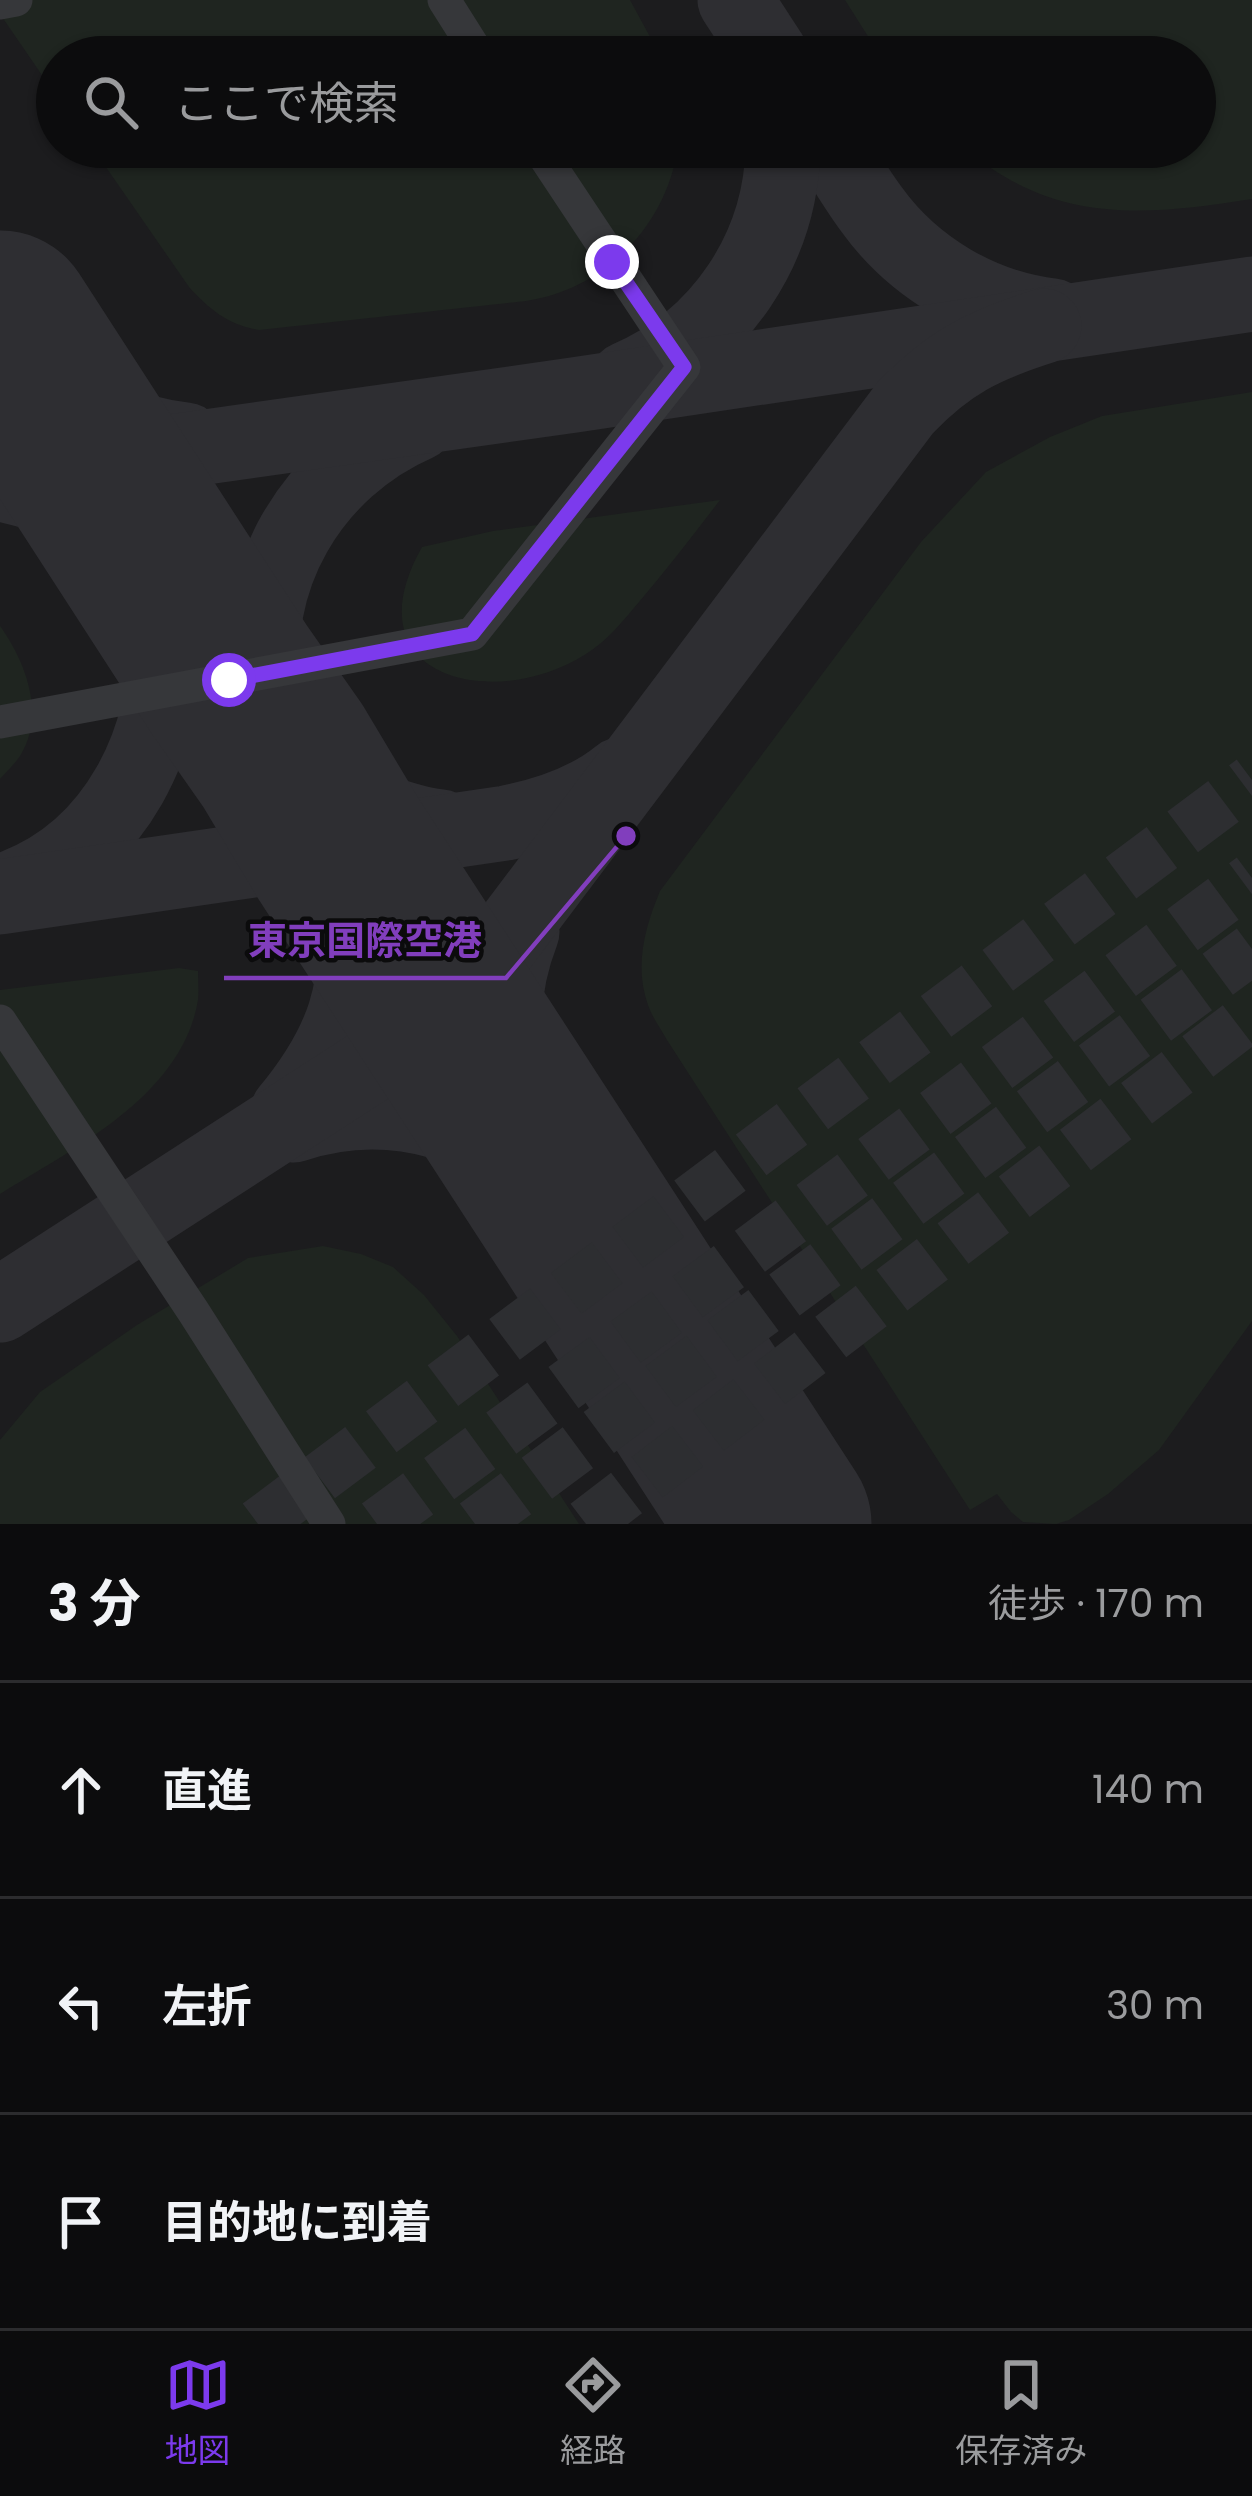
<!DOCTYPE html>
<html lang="ja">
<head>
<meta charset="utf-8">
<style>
	:root { --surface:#0c0c0d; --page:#1a1a1b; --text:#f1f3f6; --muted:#9a9b9d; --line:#2c2c2e; --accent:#7c3aed }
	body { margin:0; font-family:Poppins,"Noto Sans JP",sans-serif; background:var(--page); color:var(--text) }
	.stop { position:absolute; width:36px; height:36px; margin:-27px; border:9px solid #7c3aed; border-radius:50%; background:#fff }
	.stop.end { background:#7c3aed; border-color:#fff; box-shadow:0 3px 12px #0008 }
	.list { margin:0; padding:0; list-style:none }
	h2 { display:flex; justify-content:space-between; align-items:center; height:156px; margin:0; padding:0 48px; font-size:51px }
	h2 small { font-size:39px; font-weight:400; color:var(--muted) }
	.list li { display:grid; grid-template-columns:78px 1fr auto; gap:36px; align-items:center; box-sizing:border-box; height:216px; padding:0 48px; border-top:3px solid var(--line) }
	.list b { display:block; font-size:45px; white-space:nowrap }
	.list em { font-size:39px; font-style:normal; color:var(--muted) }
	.icon { flex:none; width:66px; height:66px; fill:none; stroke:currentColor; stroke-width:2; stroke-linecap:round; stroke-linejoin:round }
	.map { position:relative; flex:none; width:1252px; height:1524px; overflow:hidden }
	.search { position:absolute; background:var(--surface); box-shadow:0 3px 9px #0004; left:36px; right:36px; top:36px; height:132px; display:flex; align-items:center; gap:30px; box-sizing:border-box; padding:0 42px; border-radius:66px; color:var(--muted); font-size:45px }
	.sheet { height:804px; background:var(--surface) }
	nav { display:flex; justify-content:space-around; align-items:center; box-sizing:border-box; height:168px; border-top:3px solid var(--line); background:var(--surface); font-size:33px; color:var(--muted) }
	nav a { display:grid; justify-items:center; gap:6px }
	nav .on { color:var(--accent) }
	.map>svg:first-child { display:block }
</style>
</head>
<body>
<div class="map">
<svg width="1252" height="1524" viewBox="0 0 1252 1524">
	<rect width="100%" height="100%" fill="#101011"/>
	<path fill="#1c1c1e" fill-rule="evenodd" d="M0,0H1252V1524H0ZM57,57H1195V147H57Z"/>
	<g fill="#1f2520">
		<polygon points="0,0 630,0 661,57 57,57 57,97 0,14"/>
		<path d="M845,0H1252V199C1144,216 1053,225 964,147H1195V57H881Z"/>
		<path d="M92,147H678C666,226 605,289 526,301L259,330C228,325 209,309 189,287Z"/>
		<path d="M1252,392V1321L1159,1450L1108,1494L1069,1520L1056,1524L1023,1522L1011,1512L997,1494L970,1510L667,1040C661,1029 652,1017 648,1005C634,966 645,927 660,891L921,542L986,472L1050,437L1102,416Z"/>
		<path d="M720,500C694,534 667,569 639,602C623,621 608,640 586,654C494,713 348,678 422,547L493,531Z"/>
		<path d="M0,626C26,662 46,715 20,756C14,765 6,772 0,779Z"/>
		<path d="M179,968L198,971C198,980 199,991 198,1000C182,1096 74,1148 0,1194V990Z"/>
		<polygon points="323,1246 361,1254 393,1267 424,1295 457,1336 579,1524 0,1524 0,1440 40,1392 137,1325 248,1258"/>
	</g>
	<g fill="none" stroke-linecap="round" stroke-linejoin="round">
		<g stroke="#2e2e32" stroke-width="75">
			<polyline points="735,0 772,57"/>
			<path d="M831,147C844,168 857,190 872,210C914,268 982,308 1053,316"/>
			<path d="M21,357C68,403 120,433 186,440"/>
			<path d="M627,379C720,339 781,249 783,147"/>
			<path d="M418,423C312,469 245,581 266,696C269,714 273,743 284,757C309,787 402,824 441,827"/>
			<polyline points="0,476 574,395 1252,294"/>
			<path d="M0,484C49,494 94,511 133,544C139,549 148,557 153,563C165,583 166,613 166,635C169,739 116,848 14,887"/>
			<polyline points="329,893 367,916 414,965"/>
			<path d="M0,897L506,823C547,815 587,802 620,775"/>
			<path d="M522,932C494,1003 500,1074 530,1144"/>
			<path d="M288,1111C342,1046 364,987 352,903C349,884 346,865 338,848"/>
			<path d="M294,1125C393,1092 494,1125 565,1198"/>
			<path d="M0,1305L447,1016L905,408C949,362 984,345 1044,326"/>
		</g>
		<polyline stroke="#2e2e32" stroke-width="189" points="0,325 229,679 283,756 338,848 777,1524"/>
		<g stroke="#2d2e31" stroke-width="51" stroke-dasharray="51 26" stroke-linecap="butt">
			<polyline points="258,1524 1252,780"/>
			<polyline points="377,1524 753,1249 1252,878"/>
			<polyline points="475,1524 1252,949"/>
			<polyline points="586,1524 1252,1015"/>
		</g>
		<g stroke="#36373a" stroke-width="33">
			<polyline points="444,0 480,57"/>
			<polyline points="0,3 16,0"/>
			<polyline points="0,722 472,634 684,367 538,147"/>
			<polyline points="0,1021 193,1311 329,1524"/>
		</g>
	</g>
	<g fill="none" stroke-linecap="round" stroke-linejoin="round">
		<polyline stroke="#7c3aed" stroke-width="15" points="229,680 472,634 684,367 612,262"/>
	</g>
	<path fill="none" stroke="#813ebd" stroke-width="4.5" d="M626 836L506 978H224"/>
	<circle fill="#813ebd" stroke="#0b0b0c" stroke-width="4.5" cx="626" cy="836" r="12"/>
	<g font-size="39" text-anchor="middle" font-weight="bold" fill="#813ebd" stroke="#0b0b0c" stroke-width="9" stroke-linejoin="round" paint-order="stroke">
		<text x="365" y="954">東京国際空港</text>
	</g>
</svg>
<div class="stop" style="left:229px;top:680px"></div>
<div class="stop end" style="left:612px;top:262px"></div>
<div class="search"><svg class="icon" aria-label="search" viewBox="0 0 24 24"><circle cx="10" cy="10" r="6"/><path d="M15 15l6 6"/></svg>ここで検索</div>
</div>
<section class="sheet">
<h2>3 分<small>徒歩 · 170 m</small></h2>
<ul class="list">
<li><svg class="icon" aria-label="ahead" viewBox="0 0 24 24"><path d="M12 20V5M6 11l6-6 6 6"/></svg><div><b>直進</b></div><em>140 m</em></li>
<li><svg class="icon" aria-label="left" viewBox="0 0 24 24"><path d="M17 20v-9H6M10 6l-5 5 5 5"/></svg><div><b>左折</b></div><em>30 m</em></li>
<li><svg class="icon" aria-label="arrive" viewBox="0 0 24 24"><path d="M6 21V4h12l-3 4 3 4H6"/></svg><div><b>目的地に到着</b></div></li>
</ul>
</section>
<nav>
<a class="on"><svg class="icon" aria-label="map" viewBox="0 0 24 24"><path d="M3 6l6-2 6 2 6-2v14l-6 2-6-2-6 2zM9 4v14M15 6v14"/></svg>地図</a>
<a><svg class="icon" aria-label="directions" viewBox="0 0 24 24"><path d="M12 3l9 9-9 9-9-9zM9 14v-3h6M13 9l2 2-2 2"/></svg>経路</a>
<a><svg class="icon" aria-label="saved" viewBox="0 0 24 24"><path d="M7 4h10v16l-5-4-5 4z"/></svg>保存済み</a>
</nav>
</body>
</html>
